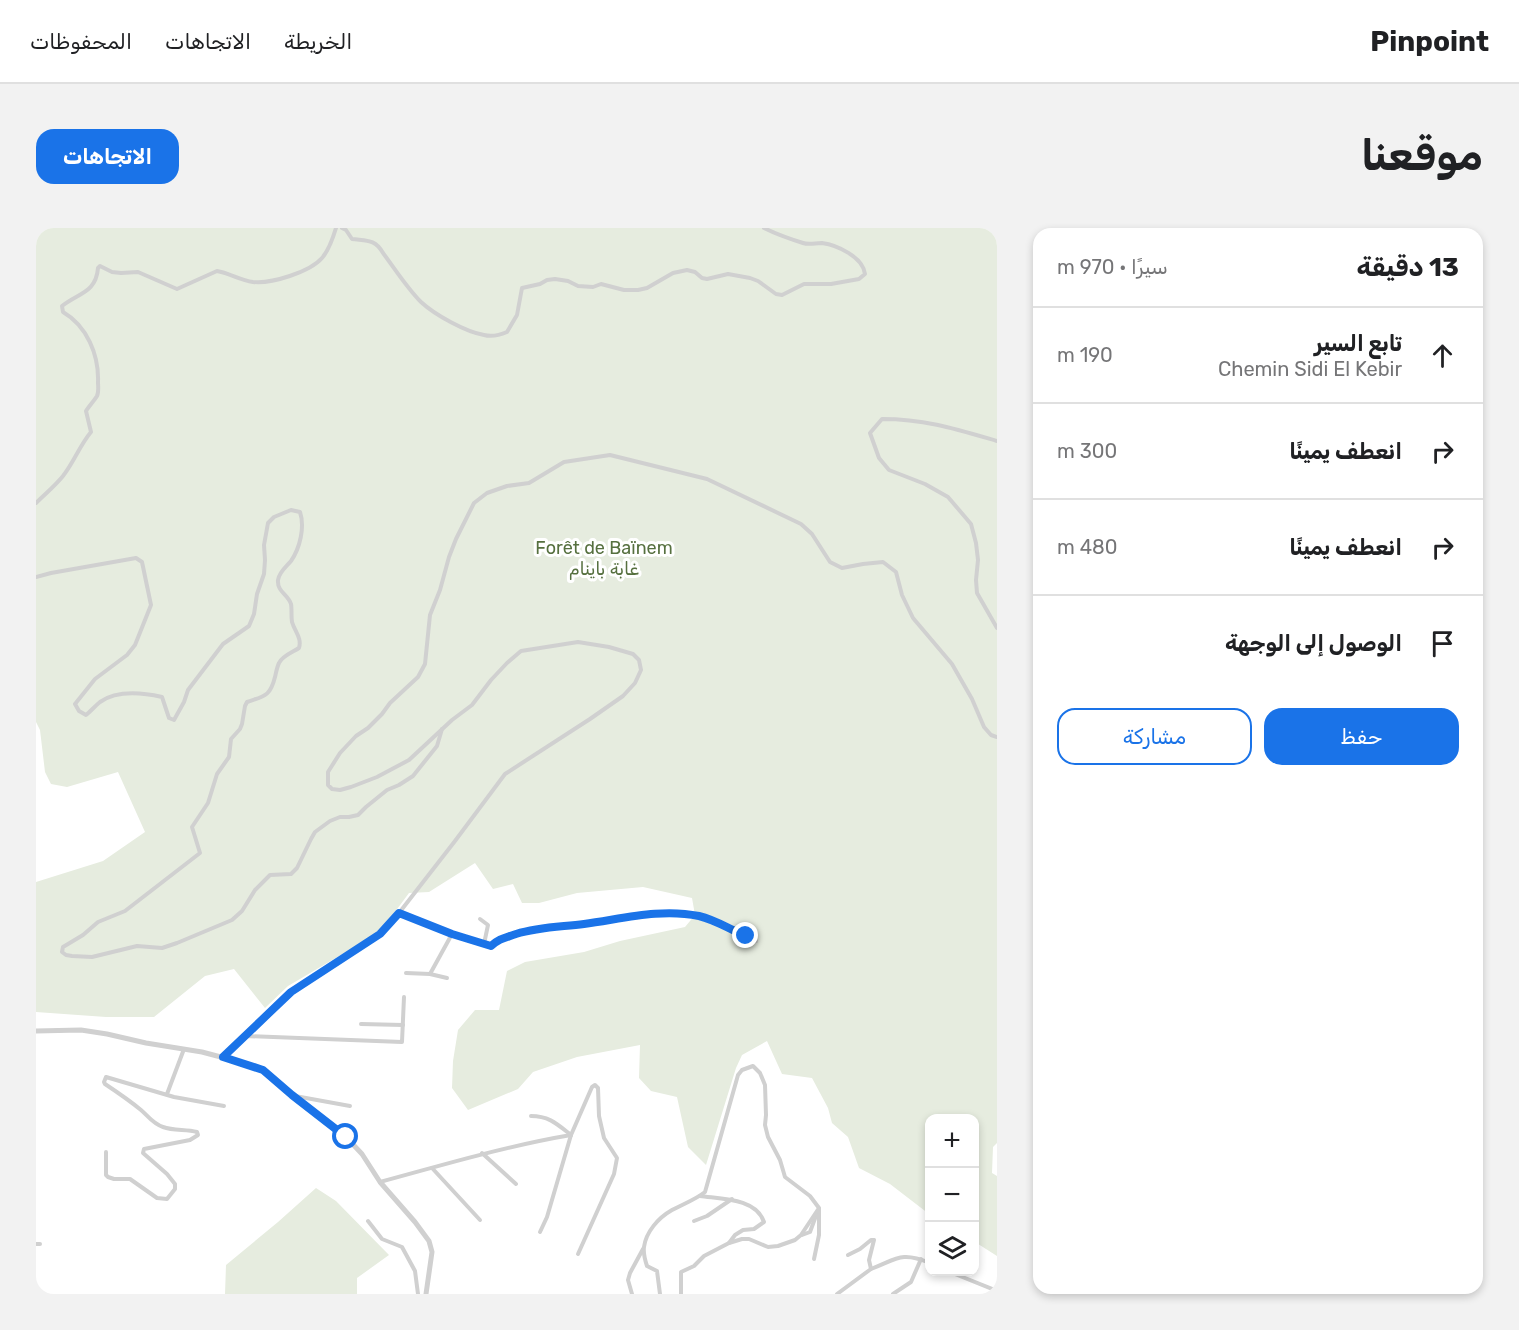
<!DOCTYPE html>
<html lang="ar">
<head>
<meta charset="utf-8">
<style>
	:root { --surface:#fff; --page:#f2f2f2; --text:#202124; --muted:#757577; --line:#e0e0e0; --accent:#1a73e8 }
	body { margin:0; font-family:Rubik,Cairo,sans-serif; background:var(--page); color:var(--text); direction:rtl }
	.controls { position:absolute; right:18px; bottom:18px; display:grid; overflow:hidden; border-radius:12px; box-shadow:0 3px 9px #0003 }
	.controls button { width:54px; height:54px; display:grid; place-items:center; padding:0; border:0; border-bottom:2px solid var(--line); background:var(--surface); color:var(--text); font:30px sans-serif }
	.stop { position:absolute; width:18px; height:18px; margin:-14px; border:4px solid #1a73e8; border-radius:50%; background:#fff }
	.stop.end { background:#1a73e8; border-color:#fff; box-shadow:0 2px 6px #0008 }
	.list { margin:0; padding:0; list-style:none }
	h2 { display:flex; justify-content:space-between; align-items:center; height:78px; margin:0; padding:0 24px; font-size:26px }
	h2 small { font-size:20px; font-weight:400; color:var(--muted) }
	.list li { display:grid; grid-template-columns:39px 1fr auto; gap:18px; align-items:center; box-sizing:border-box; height:96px; padding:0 24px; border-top:2px solid var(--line) }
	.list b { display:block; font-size:22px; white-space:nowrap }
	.list p { margin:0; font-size:20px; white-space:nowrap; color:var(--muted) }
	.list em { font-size:20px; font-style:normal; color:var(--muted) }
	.actions { display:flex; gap:12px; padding:18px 24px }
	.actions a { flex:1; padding:14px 0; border:2px solid var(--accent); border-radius:18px; text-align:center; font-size:21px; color:var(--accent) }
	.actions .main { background:var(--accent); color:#fff }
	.icon { flex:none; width:33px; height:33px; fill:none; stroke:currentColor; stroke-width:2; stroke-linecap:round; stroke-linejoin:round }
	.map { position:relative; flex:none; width:961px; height:1066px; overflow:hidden; direction:ltr; border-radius:18px }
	header { display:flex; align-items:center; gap:36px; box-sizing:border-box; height:84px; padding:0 30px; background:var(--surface); border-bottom:2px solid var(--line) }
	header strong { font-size:28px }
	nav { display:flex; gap:33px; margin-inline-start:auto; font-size:21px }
	.intro { display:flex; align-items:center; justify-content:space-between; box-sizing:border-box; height:144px; padding:0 36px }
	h1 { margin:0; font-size:42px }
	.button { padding:15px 27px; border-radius:18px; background:var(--accent); color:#fff; font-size:21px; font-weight:700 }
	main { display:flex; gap:36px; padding:0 36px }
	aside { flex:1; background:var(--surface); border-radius:18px; box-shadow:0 3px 9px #0003 }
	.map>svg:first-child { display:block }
</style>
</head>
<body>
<header>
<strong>Pinpoint</strong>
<nav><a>الخريطة</a><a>الاتجاهات</a><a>المحفوظات</a></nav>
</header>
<div class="intro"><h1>موقعنا</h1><a class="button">الاتجاهات</a></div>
<main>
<aside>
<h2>13 دقيقة<small>سيرًا · 970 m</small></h2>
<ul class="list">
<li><svg class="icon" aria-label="ahead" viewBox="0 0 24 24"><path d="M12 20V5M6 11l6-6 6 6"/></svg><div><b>تابع السير</b><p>Chemin Sidi El Kebir</p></div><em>190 m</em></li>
<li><svg class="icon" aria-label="right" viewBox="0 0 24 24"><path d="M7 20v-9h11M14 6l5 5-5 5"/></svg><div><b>انعطف يمينًا</b></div><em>300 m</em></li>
<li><svg class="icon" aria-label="right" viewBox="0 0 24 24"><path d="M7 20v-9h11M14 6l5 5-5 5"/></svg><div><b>انعطف يمينًا</b></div><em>480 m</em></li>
<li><svg class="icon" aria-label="arrive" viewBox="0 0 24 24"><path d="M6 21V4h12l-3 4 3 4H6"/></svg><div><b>الوصول إلى الوجهة</b></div></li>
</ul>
<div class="actions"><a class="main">حفظ</a><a>مشاركة</a></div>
</aside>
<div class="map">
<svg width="961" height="1066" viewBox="0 0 961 1066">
	<rect width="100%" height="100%" fill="#fff"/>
	<g fill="#e6ecdf">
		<polygon points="0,0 961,0 961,915 957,919 956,945 961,948 961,1028 939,1014 938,890 894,890 893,986 854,956 823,940 812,909 796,895 792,880 776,850 746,846 731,813 706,827 700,840 670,937 652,919 641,869 615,863 603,850 604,817 541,829 497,844 482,861 432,882 416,860 417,833 422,802 439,782 463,782 471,743 489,734 548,724 584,713 649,699 659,687 656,670 607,659 541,665 503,675 486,675 477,656 457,661 439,635 393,664 373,665 344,704 252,758 229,780 198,741 169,748 118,789 70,789 0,784 0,654 67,633 109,604 82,544 31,559 15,556 9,544 4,502 0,494"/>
		<polygon points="280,960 300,973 353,1027 321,1050 321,1066 189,1066 190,1037 242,994"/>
	</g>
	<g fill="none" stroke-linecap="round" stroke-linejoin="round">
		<g stroke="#d0d0d0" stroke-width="4">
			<path d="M306,0L310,2L316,11C331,13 339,11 347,25C359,41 371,60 385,74C399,87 430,104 448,107C456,109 464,107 471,104L481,87L486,60L504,56L511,52L519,51L532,53L542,58L557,59L565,56L588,62H602L611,60L637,45L651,42L659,44L666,50L671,51L692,46L714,50L722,53L740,66L746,67L768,56H795L823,51L829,46C827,29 801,17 786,15C779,15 773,17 767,15C754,11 740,6 728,0"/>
			<path d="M961,213C920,201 889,191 846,191L834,205L843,230L853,242L889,256L912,269L935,296L940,315L942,332L940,352L941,365L961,400"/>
			<path d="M0,275C9,266 19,258 27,248C38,234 44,217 55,204L50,183C53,178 58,173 61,168C63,164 62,158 62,154C63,127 51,98 27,84L26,78C42,65 60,65 62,40L64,38L76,44L85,45L102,44L141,61L181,43C193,45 204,52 217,54C235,56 274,44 286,30C293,22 297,10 300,0"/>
			<path d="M0,349L15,345L100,330L106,334L115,377L99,417L91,427L59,451L39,476L43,483L50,487C55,483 59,478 64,474C81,462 108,465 126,469L133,490L138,492L148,474L152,462L187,416L213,398L218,386L221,366L228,346L229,332L228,317L232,295L238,289L255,282L264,284C269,299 264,320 255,333C250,339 243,344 242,352C241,364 252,366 255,376C256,381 255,388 256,394C259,404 266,410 263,420C257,424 246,428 243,435C241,439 240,445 239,449C234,469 228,468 211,474L209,478L206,496L204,501L195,511L193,529L181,546L172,575L156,599L164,625L89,683L62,694L47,707L27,719L26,724L30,727L36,728L56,729L101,718L126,720L141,715L196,692L206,683L219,662L234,647L255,646L261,640L275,611L279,604L294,593L304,589H313L322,587L330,579L351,562L363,557L377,548L401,518L406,501"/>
			<polyline points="363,685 419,613 469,546 554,491 587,468 599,455 605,442 603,432 597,426 573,419 542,414 485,423 471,435 455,452 436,477 416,492 373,532 341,549 315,559 304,562 296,561 292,557 292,544 304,525 320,508 332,500 346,486 354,475 382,449 389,436 394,387 404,362 413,329 420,311 438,275 451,265 471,258 493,255 528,234 574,227 671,251 765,296 776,306 794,334 806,340 827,336 847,334 860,344 866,367 877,390 916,436 936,471 948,499 955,507 961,509"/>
			<polyline points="444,691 452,697 448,716"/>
			<polyline points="370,745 394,746 411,750"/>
			<polyline points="394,746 416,706"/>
			<polyline points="325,796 367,797"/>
			<polyline points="209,808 366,814 368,769"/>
			<polyline points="187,829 255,763 344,706 363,685 416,706 455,718 463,711 512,698 550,696 609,686 637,686 662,688 677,692 720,713"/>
			<polyline points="131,866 148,821"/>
			<polyline points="259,868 314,878"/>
			<path d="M495,888C513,888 521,896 535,907"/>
			<path d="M70,924V947L72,949L78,951H94L121,970L131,971L139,961V956L131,946L107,925L108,921L154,912L162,907L161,904C150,901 138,903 127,899C117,896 112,888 105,882C93,872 81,864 69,856L68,854L70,849L138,869L188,878"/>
			<polyline points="446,925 480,956"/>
			<polyline points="396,940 444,992"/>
			<path d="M344,954C407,937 470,918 535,907"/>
			<path d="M664,968C685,971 720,970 728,994L718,1001L707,1002L699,1007L693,1015"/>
			<polyline points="332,993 346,1011 366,1019 379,1043 382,1066"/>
			<polyline points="658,993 671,988 696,971"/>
			<polyline points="504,1004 511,989 535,907 556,859 559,857 562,860 563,888 568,910 581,930 578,946 542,1026"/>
			<polyline points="766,1007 774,1004 781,985"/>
			<polyline points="0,1016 4,1016"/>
			<polyline points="778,1031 783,1007 783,981"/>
			<path d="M835,1041C861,1031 865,1023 894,1035"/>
			<polyline points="914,1044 961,1063"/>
			<polyline points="596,1066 592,1052 594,1045 607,1021"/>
			<path d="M624,1066L621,1043L611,1038C609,1032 607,1026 608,1019C610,1004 622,990 636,982C647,976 659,972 669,964L702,847L706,842L717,838L724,845L729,857L730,887L729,897L732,909L744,932L749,949L774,968L783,980L765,1007L759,1012L742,1018L732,1019L713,1011H706L693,1015L668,1028L658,1038L645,1044V1066"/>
			<polyline points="801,1066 835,1041 833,1032 838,1012 835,1012 824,1021 812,1027"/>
			<polyline points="857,1066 875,1054 885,1031"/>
		</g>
		<polyline stroke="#d0d0d0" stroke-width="5" points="0,803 45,802 71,806 110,815 166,824 215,837 227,842 256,867 310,909 326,926 344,954 379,994 393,1013 396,1024 390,1066"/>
	</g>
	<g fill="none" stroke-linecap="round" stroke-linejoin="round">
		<path stroke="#1a73e8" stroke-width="8" d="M310,909L256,867L227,842L187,829L255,764L344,706L363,685L416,706L455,718C464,710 469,710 480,706C503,699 524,699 548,696C586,691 624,680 663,688C680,692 695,702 710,708"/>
	</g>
	<g text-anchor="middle" stroke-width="6" stroke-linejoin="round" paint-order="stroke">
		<g font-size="18" fill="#56703f" stroke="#fff">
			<text x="568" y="326">Forêt de Baïnem<tspan x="568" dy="21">غابة باينام</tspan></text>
		</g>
	</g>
</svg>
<div class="controls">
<button>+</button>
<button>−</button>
<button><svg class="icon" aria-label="layers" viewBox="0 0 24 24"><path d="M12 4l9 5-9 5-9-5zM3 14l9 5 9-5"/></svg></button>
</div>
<div class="stop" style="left:310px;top:909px"></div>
<div class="stop end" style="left:710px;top:708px"></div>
</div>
</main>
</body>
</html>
